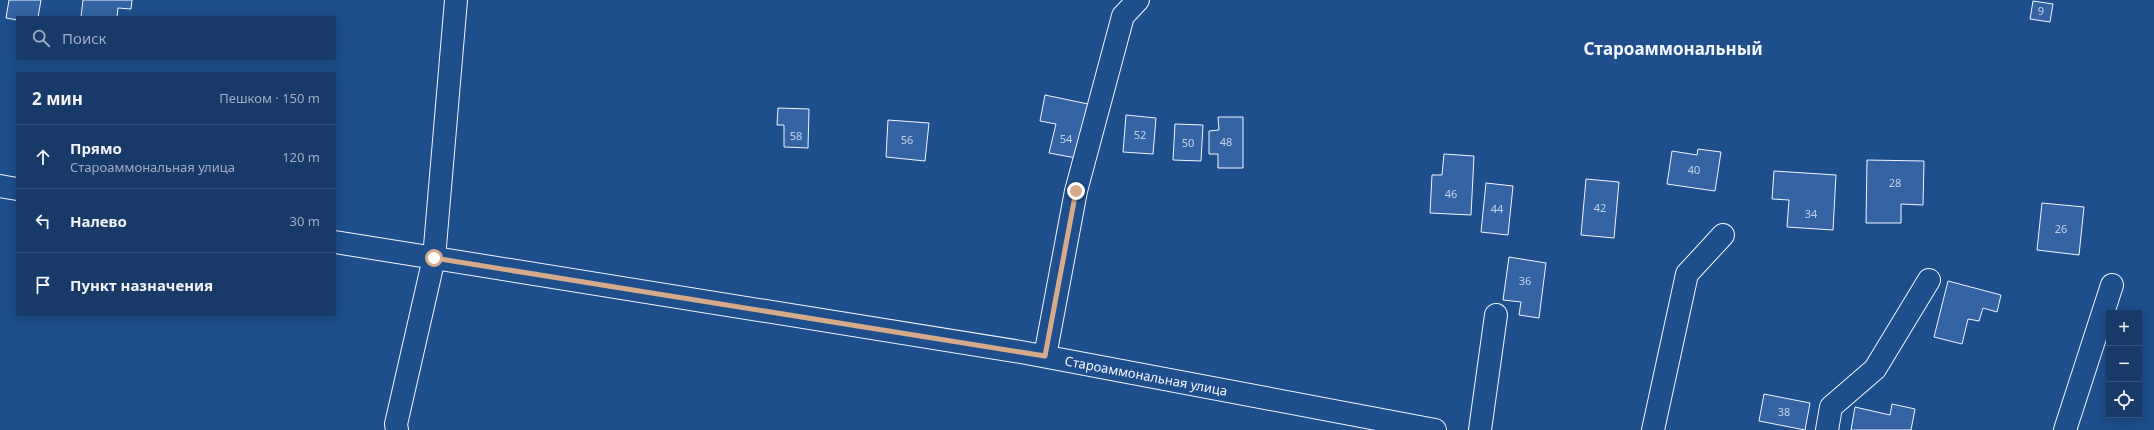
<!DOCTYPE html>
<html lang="ru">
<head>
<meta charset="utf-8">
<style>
	:root { --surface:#173a69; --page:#244571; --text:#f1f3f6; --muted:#9eadc0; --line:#36547d }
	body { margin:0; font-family:"Noto Sans",sans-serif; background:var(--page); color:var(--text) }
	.controls { position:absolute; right:12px; bottom:12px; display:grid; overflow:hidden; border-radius:0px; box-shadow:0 2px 10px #0003 }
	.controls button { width:36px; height:36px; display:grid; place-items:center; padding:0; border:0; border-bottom:1px solid var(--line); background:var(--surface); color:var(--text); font:20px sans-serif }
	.stop { position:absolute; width:12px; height:12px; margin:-9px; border:3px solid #d6ab8b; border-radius:50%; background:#fff }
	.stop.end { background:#d6ab8b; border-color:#fff; box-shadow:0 1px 4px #0008 }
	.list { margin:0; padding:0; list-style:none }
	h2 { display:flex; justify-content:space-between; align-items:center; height:52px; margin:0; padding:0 16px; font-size:17px }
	h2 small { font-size:13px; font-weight:400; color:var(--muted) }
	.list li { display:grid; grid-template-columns:26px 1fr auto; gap:12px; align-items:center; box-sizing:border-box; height:64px; padding:0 16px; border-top:1px solid var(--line) }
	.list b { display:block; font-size:15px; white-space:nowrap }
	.list p { margin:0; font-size:13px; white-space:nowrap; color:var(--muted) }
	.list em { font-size:13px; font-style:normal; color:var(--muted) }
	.icon { flex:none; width:22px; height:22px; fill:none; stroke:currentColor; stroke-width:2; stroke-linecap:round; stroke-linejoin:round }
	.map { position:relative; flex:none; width:2154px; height:430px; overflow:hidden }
	.search { position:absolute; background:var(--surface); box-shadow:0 2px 10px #0003; left:16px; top:16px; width:320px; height:44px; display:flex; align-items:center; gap:10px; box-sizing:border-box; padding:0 14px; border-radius:0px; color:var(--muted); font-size:15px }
	.panel { position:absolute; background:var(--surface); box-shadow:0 2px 10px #0003; left:16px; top:72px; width:320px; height:244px; border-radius:0px }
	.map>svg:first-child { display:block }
</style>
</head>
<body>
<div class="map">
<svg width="2154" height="430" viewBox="0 0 2154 430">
	<rect width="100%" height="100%" fill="#1f4e8c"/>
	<g fill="#3563a3" stroke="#f2f6ff">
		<polygon points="9,0 41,0 38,17 17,17 17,20 6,18"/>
		<polygon points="83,0 132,0 131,9 118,8 117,17 81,17"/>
		<polygon points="2033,1 2053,4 2050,22 2030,19"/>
		<polygon points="1045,95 1088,104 1076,158 1049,153 1056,124 1040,121"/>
		<polygon points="778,108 809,109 808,148 784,147 784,125 777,125"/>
		<polygon points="1126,115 1156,118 1153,154 1123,152"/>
		<polygon points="1218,117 1243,117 1243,168 1218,168 1218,154 1209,154 1209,131 1219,130"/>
		<polygon points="888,120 929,123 925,161 886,157"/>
		<polygon points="1175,124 1203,125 1201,161 1173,160"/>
		<polygon points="1698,149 1721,152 1715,191 1667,184 1672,151 1697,155"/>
		<polygon points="1444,154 1474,156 1471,215 1430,213 1432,175 1442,175"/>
		<polygon points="1867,160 1924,161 1923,205 1901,204 1901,223 1866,223"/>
		<polygon points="1774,171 1836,175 1833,230 1787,227 1789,200 1772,199"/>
		<polygon points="1586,179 1619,182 1614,238 1581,235"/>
		<polygon points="1486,183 1513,186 1508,235 1481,232"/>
		<polygon points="2042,203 2084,207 2079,255 2037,250"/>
		<polygon points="1509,257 1546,263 1539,318 1519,315 1521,302 1503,300"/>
		<polygon points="1948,281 2001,295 1997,312 1983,308 1979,321 1968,319 1962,344 1934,337"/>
		<polygon points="1764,394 1810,403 1805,430 1759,421"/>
		<polygon points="1892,404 1915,409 1911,430 1851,430 1855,407 1890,415"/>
	</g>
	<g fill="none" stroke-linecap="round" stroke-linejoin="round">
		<g stroke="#f2f6ff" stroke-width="24">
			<g id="minor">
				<polyline points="0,186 17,189"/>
				<path id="s1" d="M335,242L1021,352L1435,430"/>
				<polyline points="1045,356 1076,191 1123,16 1138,0"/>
				<polyline points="397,430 396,424 434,258 456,0"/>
				<polyline points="1480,430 1496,315"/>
				<polyline points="1653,430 1687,274 1723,235"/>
				<polyline points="1827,430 1831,407 1875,369 1929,280"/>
				<polyline points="2065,430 2112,285"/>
			</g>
		</g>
		<use href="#minor" stroke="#1f4e8c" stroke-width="22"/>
	</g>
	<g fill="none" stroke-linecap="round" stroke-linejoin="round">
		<polyline stroke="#d6ab8b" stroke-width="5" points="434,258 1045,356 1076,191"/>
	</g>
	<g text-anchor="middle" stroke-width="3" stroke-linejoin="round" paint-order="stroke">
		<g font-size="11" fill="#c3d1e8">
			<text x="2041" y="15">9</text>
			<text x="1140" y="139">52</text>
			<text x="796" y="140">58</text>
			<text x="1066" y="143">54</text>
			<text x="907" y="144">56</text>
			<text x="1226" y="146">48</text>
			<text x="1188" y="147">50</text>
			<text x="1694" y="174">40</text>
			<text x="1895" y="187">28</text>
			<text x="1451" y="198">46</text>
			<text x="1600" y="212">42</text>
			<text x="1497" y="213">44</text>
			<text x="1811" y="218">34</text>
			<text x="2061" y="233">26</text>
			<text x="1525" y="285">36</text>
			<text x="1784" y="416">38</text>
		</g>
		<g font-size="13" fill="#f2f6ff" stroke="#1f4e8c">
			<text dy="5" stroke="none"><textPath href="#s1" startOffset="822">Староаммональная улица</textPath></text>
		</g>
		<g font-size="17" font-weight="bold" fill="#f2f6ff" stroke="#1f4e8c">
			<text x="1673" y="55">Староаммональный</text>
		</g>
	</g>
</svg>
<div class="controls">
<button>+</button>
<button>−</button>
<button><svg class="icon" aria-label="locate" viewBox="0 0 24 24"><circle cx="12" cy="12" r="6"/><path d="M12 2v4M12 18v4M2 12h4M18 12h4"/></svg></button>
</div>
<div class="stop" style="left:434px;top:258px"></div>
<div class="stop end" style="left:1076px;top:191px"></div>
<div class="search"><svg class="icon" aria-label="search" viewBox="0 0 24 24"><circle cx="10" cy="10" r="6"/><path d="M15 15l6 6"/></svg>Поиск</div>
<section class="panel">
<h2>2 мин<small>Пешком · 150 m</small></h2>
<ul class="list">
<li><svg class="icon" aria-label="ahead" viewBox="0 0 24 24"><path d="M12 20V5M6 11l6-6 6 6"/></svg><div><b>Прямо</b><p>Староаммональная улица</p></div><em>120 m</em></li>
<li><svg class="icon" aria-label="left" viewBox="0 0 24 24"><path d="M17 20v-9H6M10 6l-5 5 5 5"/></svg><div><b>Налево</b></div><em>30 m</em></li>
<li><svg class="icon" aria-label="arrive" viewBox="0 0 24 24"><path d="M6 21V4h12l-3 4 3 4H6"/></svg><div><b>Пункт назначения</b></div></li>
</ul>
</section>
</div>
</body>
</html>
